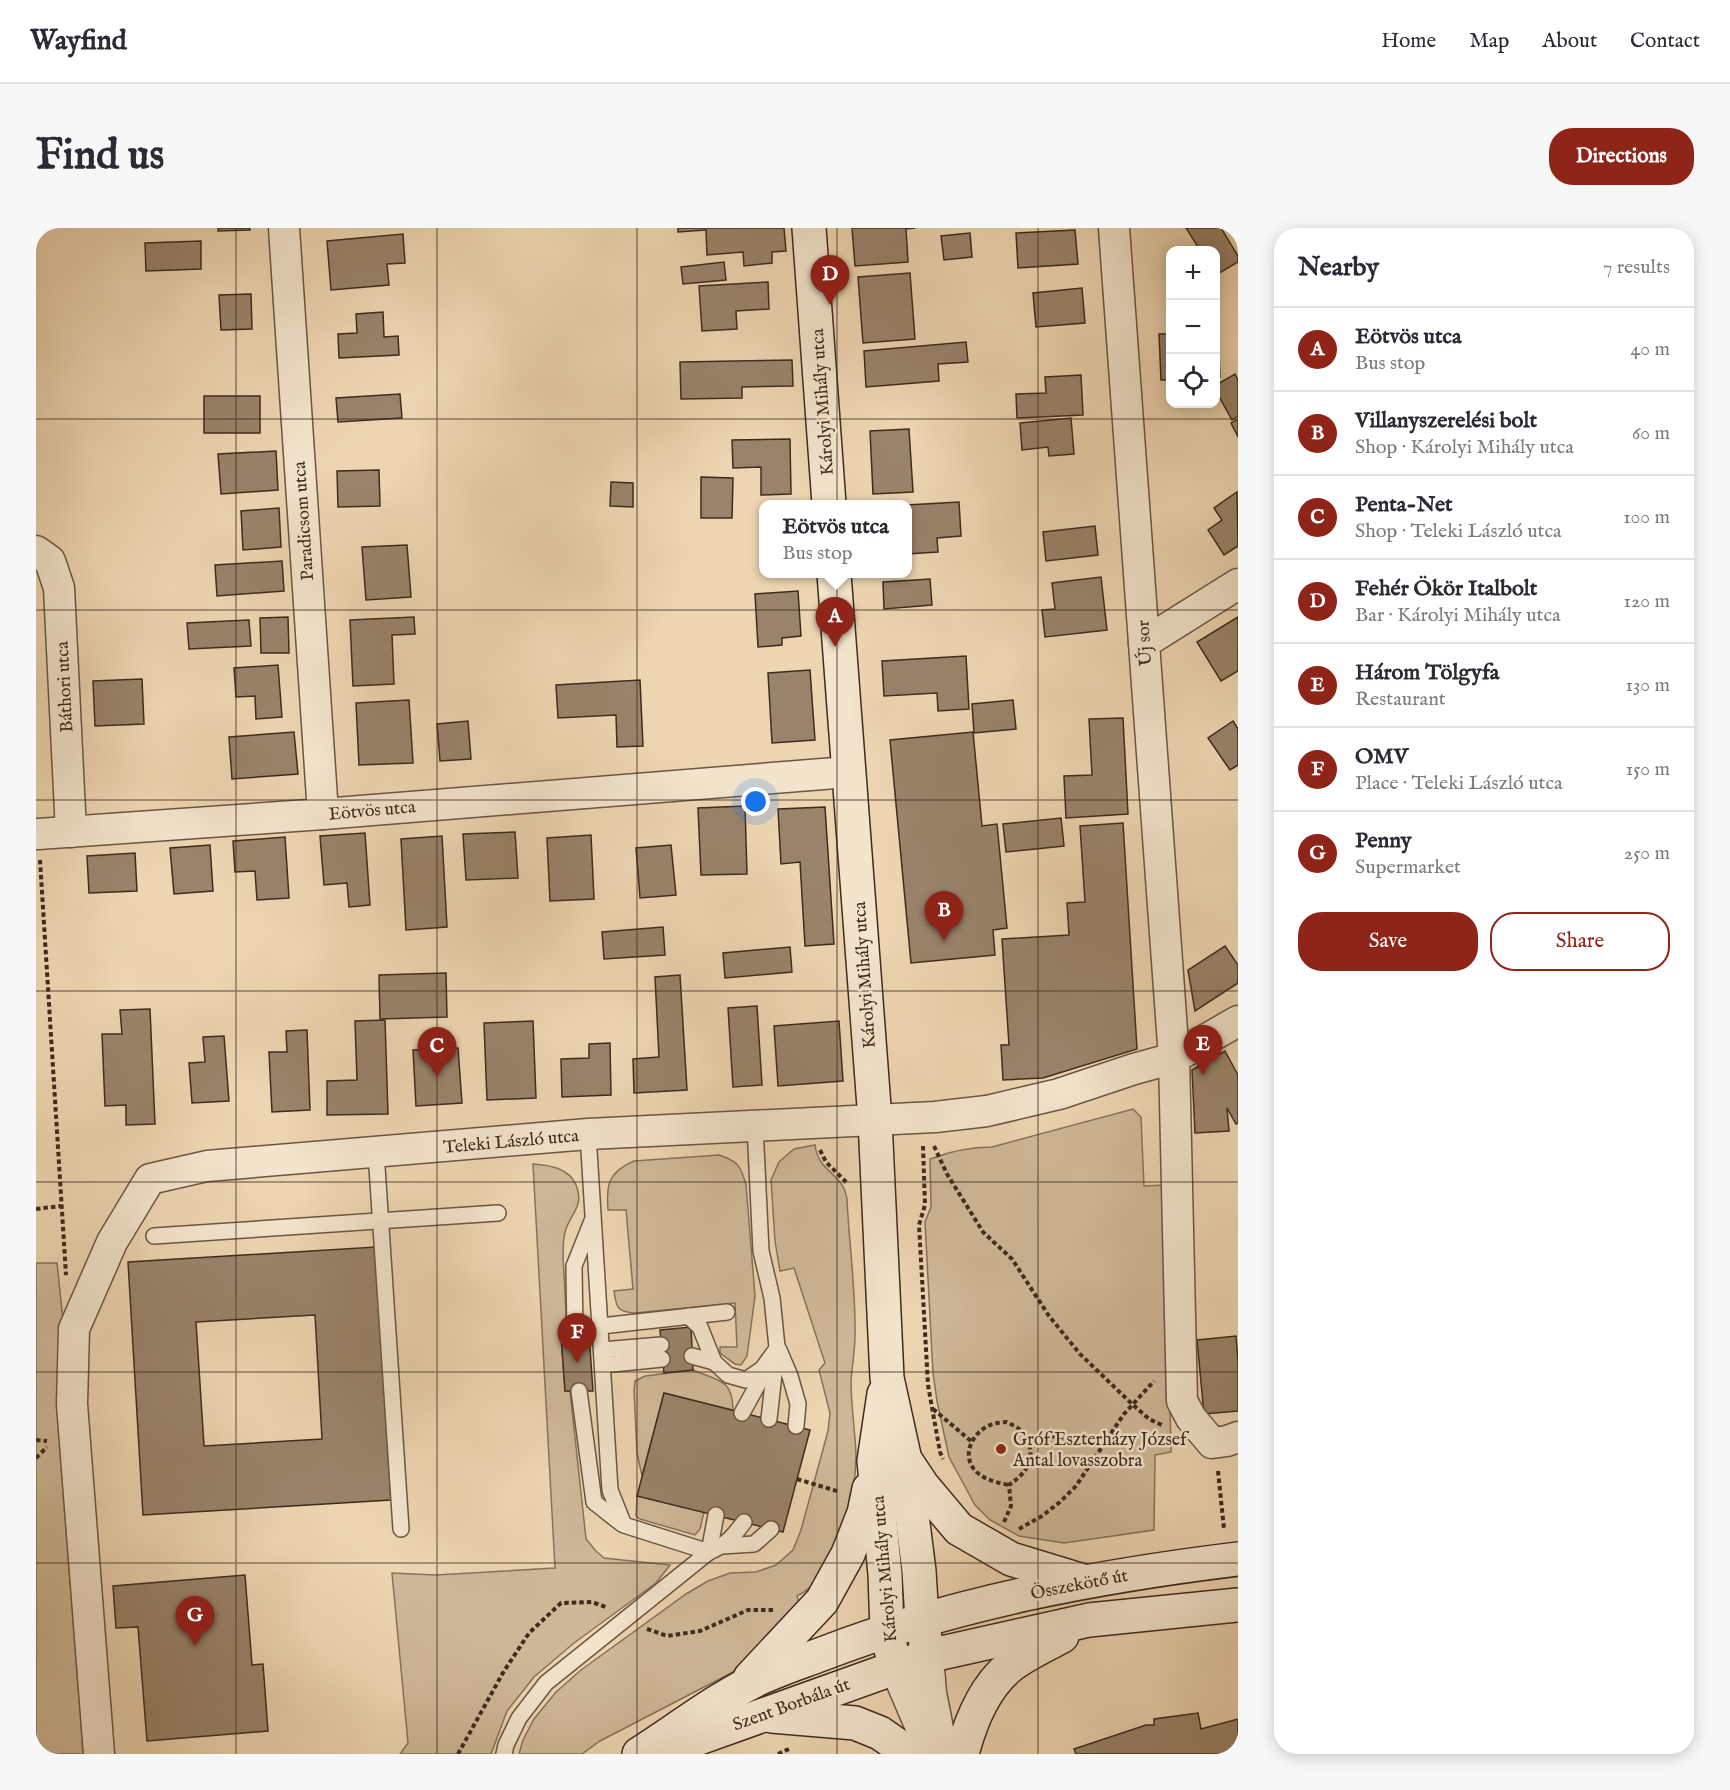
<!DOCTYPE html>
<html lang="en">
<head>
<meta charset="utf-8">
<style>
	:root { --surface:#fff; --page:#f7f7f7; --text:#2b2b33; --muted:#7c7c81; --line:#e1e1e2; --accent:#8f2418 }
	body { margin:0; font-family:"IM FELL English",serif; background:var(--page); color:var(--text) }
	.controls { position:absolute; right:18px; top:18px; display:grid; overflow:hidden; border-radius:12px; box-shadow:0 3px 15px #0003 }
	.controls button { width:54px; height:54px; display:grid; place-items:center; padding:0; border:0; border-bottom:2px solid var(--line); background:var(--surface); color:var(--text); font:30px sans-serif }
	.you { position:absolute; left:720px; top:574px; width:21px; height:21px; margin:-15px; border:4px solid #fff; border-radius:50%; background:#1a73e8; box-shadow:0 0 0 9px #1a73e833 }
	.badge { display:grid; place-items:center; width:39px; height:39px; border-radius:50%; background:var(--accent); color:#fff; font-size:20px; font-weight:700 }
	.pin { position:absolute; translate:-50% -50px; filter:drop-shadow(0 2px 3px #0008) }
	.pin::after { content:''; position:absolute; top:32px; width:21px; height:18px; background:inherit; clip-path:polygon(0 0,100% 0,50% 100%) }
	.popup { position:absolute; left:723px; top:272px; width:153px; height:78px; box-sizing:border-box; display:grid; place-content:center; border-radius:12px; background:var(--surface); filter:drop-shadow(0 2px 4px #0005); font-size:20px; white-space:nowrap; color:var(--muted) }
	.popup b { font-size:22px; color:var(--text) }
	.popup::after { content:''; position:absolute; left:50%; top:100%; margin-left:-12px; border:12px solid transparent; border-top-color:var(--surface) }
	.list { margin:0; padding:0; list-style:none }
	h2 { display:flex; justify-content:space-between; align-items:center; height:78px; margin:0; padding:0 24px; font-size:26px }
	h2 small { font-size:20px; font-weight:400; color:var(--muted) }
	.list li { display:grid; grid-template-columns:39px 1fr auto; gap:18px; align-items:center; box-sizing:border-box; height:84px; padding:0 24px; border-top:2px solid var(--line) }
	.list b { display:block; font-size:22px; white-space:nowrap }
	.list p { margin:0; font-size:20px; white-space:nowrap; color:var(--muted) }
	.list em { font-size:20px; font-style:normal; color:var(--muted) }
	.actions { display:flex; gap:12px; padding:18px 24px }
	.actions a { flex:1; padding:14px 0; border:2px solid var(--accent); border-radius:24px; text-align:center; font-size:21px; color:var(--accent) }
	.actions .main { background:var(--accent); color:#fff }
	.icon { flex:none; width:33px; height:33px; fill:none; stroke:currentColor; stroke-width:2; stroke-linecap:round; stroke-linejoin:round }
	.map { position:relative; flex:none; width:1202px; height:1526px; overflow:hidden; border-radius:24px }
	header { display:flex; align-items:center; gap:36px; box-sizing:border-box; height:84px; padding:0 30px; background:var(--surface); border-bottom:2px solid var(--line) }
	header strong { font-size:28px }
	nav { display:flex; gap:33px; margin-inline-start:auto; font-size:21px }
	.intro { display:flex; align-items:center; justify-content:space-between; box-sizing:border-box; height:144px; padding:0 36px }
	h1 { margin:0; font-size:42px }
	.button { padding:15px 27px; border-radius:24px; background:var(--accent); color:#fff; font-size:21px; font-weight:700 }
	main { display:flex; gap:36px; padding:0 36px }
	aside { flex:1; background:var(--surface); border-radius:24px; box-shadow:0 3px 15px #0003 }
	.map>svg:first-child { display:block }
</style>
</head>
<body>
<header>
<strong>Wayfind</strong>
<nav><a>Home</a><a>Map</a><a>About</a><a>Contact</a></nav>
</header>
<div class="intro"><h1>Find us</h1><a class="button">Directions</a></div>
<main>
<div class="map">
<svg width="1202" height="1526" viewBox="0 0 1202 1526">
	<rect width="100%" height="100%" fill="#edd5b1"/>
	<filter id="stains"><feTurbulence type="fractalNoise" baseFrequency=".00333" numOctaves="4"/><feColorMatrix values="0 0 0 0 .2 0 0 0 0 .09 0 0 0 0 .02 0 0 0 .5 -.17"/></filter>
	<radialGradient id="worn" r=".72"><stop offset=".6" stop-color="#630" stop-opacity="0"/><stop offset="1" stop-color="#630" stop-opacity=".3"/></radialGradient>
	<g fill="#cfb898" stroke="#87725a" stroke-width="1.5">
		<path d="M1097,881L1105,889L1108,958L1129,957L1135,1224L1119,1227L1118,1302L1028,1315L983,1308L954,1292L939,1277L913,1229L901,1173L897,1145L889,994L895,979L894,931C915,923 934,919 956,919Z"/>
		<path d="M779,917C782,939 795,941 806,957C809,961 810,966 811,971C813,1016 820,1062 819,1108C819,1123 816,1138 815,1153C815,1178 819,1202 820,1226C820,1263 810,1299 792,1331C783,1348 779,1359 761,1368L766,1386L725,1425L699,1443L564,1513L546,1526H483L487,1512L498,1491L520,1464L545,1442L650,1366L672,1353L694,1345L720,1344L740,1337L757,1322L765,1302L792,1203L794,1185L783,1142L789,1135L758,1040L744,1043L739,1013L735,952L743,934L758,921Z"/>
		<path d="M683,927C702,933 705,938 710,957L719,1068L711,1128L705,1137L699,1136L684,1125V1119H701L699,1075L599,1085C582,1084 580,1080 578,1063L597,1061L590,982H572C570,957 572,944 598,933Z"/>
		<path d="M497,936C513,937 533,940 540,957C549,978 534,986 529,1004C526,1017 527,1033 528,1046C529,1066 530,1087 531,1107H525L529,1163H534L550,1311L560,1323L568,1330L634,1337L620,1355L538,1415L498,1449L471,1483L455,1526H364L372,1515L356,1345L400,1347L519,1340Z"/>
		<polygon points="0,1035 21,1035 39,1208 49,1526 0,1526"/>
		<path d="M657,1142C682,1153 697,1151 697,1182L628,1165L606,1248L601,1225L598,1163L599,1153L609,1148Z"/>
		<polygon points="601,1268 668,1284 664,1301 659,1307 604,1291 600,1288"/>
	</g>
	<g fill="#99836a" stroke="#3f2b1d" stroke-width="1.5" fill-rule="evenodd">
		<polygon points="182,0 214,0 214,2 182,3"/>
		<polygon points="642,0 748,0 750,23 736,24 736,35 708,38 707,24 671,27 670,2 642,4"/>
		<polygon points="816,0 879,0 870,1 872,34 819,38"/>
		<polygon points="1150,0 1185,0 1202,28 1202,34 1180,47 1180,22 1164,22"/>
		<polygon points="1039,2 1042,36 982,40 980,5"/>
		<polygon points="934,5 936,29 908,32 905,8"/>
		<polygon points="367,6 369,35 351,36 353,57 295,62 291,13"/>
		<polygon points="165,13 165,41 110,43 109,15"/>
		<polygon points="688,34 690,52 647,56 645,39"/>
		<polygon points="874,45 879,111 827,115 822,49"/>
		<polygon points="732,54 733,81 700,83 701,101 666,103 663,58"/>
		<polygon points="1046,60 1049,95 1000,99 997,65"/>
		<polygon points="215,66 216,101 185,102 183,67"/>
		<polygon points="347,84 348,109 362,108 363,127 303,130 302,106 321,105 320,86"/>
		<polygon points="1180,103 1182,103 1184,149 1180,150"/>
		<polygon points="1123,106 1134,106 1134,152 1125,152"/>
		<polygon points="930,114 932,134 902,136 903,153 830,159 828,123"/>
		<polygon points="756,132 757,158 706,159 706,170 645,171 644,134"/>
		<polygon points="1199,146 1202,152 1202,188 1196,192 1180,163 1180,157"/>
		<polygon points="1045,147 1047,187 981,190 980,166 1010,165 1009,149"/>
		<polygon points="364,166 366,190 302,194 300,170"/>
		<rect x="168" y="168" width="56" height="37"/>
		<polygon points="1035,190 1038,226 1013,228 1012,219 986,222 984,195"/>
		<polygon points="1202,191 1202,209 1195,195"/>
		<polygon points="873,201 877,264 837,266 834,203"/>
		<polygon points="754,211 755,266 725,267 725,239 697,240 696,212"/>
		<polygon points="240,223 242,262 185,266 182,226"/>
		<polygon points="343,242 344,278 302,279 301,243"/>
		<polygon points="665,249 697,250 696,290 665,290"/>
		<polygon points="575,254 597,255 597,279 574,278"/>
		<polygon points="1201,264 1202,318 1188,327 1172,302 1186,292 1178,280"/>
		<polygon points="923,274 925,308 901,310 902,324 871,326 871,277"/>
		<polygon points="243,280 245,319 207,322 205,283"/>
		<polygon points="1059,298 1062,327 1010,333 1007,304"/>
		<polygon points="371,317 375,369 330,372 326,319"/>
		<polygon points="246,333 248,363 181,368 179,337"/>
		<polygon points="1065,349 1071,402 1009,409 1006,382 1019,381 1016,355"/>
		<polygon points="894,351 896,377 848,381 847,354"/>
		<polygon points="762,363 765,408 746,410 746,417 722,419 719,366"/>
		<polygon points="252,389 253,425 225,425 224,390"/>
		<polygon points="378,389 379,406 356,407 358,456 317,458 314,392"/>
		<polygon points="1202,389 1202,443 1185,453 1161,414"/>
		<polygon points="213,392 215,418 153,421 151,395"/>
		<polygon points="930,428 933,481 902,483 901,465 848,468 846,433"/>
		<polygon points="242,437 246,489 220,491 219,468 200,469 198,440"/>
		<polygon points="774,442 779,512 736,515 732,445"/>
		<polygon points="106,451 108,496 59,498 57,453"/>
		<polygon points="604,452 607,518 581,519 580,487 522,490 520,457"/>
		<polygon points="373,472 377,535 323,537 320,475"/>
		<polygon points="977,472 980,501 938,505 936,476"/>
		<polygon points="1087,490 1092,586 1030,590 1028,548 1056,547 1053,491"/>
		<polygon points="432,493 435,531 404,533 401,496"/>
		<polygon points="1197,493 1202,501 1202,537 1194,542 1172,510"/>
		<polygon points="258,504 262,546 196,551 193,509"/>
		<polygon points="937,504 946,598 961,596 971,700 957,702 959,727 875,735 854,512"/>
		<polygon points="709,578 711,646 665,647 662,580"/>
		<polygon points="789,579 798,716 769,718 764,634 745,636 742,581"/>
		<polygon points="1025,590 1028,618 970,624 967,596"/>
		<polygon points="1087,595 1101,821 1007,850 967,852 965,817 973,817 966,711 1033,707 1031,675 1049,674 1044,598"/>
		<polygon points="479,604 482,650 430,652 427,606"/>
		<polygon points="329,605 334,677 313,679 311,655 288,657 284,608"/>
		<polygon points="555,607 558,671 514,673 511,610"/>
		<polygon points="406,608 411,699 370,702 365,611"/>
		<polygon points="249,609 253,670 221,672 219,643 199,644 197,613"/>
		<polygon points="174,617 177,663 138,666 134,620"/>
		<polygon points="635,617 640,667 604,670 600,620"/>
		<polygon points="99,625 101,663 53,665 51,628"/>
		<polygon points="627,699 629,727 568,731 566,704"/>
		<polygon points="1189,718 1202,737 1202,755 1159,783 1152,742"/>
		<polygon points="754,719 756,744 689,750 687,725"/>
		<polygon points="410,745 411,789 344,791 343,747"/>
		<polygon points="644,747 651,862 598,865 597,831 623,829 619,749"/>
		<polygon points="721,778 726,857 697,859 692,780"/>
		<polygon points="114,781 119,896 90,897 90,877 69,878 66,806 86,806 84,782"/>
		<polygon points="349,792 352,886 291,887 291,853 321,852 319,793"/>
		<polygon points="497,793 500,870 451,872 448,795"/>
		<polygon points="803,793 807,853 742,858 738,798"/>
		<polygon points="271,802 274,882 236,884 233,824 251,824 250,803"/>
		<polygon points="188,808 193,873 156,875 153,835 169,834 167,809"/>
		<polygon points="574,815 575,867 526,869 525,831 553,830 553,816"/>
		<polygon points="422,820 426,875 380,878 377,822"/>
		<polygon points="1189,823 1202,847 1202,895 1200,896 1191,880 1193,903 1159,905 1156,842"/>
		<path d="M340,1019L355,1272L107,1287L92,1034ZM279,1087L286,1211L168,1218L160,1094Z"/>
		<polygon points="655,1099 657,1142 628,1145 624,1102"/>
		<polygon points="553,1106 557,1163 529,1163 525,1107"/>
		<polygon points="1200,1108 1202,1134 1202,1183 1168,1186 1161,1112"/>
		<polygon points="628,1165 774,1202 747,1304 601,1268"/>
		<polygon points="209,1347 216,1437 227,1436 232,1503 111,1513 102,1399 80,1400 77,1358"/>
		<polygon points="1162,1485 1165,1501 1202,1491 1202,1526 1040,1526 1038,1521 1110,1497 1118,1497 1118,1491"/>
	</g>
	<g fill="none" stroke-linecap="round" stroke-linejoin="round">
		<g stroke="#6a5642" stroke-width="18">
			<g id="lane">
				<polyline points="719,898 725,1023 736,1070 741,1119 733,1191"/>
				<polyline points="552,906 574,1262 588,1297 673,1324 680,1287"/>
				<polyline points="340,924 365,1301"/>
				<polyline points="118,1008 462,985"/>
				<polyline points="652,1088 664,1099 678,1134 692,1147 710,1152 726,1141 740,1122"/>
				<polyline points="565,1098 691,1084"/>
				<polyline points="539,1107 538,1038 556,993"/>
				<polyline points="566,1122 625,1117"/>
				<polyline points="743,1122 754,1148 762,1176 760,1198"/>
				<polyline points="656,1128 678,1134"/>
				<polyline points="567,1137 626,1131"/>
				<polyline points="543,1163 558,1274 586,1296"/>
				<polyline points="706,1185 732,1138"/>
				<polyline points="686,1318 718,1316 735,1301"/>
				<path d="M468,1526L470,1517L483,1490L510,1455L673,1324C690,1317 697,1309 708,1294"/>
			</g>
		</g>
		<g stroke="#6a5642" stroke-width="33">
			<g id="street">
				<polyline points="248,0 287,586"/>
				<polyline points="1078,0 1138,830 1146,1173 1155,1190 1176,1215 1191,1213 1202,1209"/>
				<polyline points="0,323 14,333 23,360 35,604"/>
				<polyline points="1108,415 1202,356"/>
				<polyline points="2,606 287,586 812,544"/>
				<polyline points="892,1428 895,1465 907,1526"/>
				<polyline points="859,1439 892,1516"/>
				<polyline points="63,1526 36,1176 38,1101 76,1014 114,951 171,938 552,906 899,889 951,883 1023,866 1098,841 1138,830 1202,793"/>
			</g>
		</g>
		<g stroke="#3f2b1d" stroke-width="36">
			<g id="secondary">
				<polyline points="773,0 793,276"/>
				<polyline points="798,346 839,892 851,1150 869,1232 883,1343 886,1392 892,1428"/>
				<polyline points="848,1166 838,1233 849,1346 851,1403 855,1422"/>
				<polyline points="870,1233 886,1257 923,1301 975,1331 1044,1352"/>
				<polyline points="714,1450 786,1373 812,1326 828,1285 833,1261"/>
				<polyline points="736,1488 819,1495 844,1505 874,1526"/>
				<polyline points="638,1519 892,1428 1053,1392 1202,1377"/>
				<path d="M603,1526C642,1501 681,1471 722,1451C743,1441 765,1434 786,1426C918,1375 1062,1348 1202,1331"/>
				<path d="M926,1526C934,1495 948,1460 973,1439C986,1428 1010,1417 1026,1408"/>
			</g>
		</g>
		<g stroke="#3f2b1d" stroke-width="4" stroke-dasharray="4.5 3" stroke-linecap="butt">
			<polyline points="4,632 30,1047"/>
			<polyline points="887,918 889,977 883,997 892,1157 904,1224 907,1231"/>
			<polyline points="898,918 911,946 947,1004 976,1031 1013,1088 1044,1126 1096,1176 1113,1191 1126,1197"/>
			<polyline points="784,922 790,934 811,955"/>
			<polyline points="0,981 25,978"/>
			<polyline points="897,1181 935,1213"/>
			<polyline points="992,1211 1022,1208"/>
			<polyline points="0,1212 11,1213"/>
			<polyline points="0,1230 11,1219"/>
			<polyline points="1182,1243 1188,1301"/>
			<polyline points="761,1251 804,1264"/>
			<path d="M968,1294L975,1278L973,1257C986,1248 997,1237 994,1220C993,1210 987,1203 979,1198C976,1197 973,1195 970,1194C970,1194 962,1195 961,1195C938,1199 921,1229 943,1246C952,1253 963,1255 973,1257"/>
			<polyline points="983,1301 1006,1288 1024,1274 1040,1258 1088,1186 1118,1153"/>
			<polyline points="611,1401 631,1408 664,1403 712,1382 738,1382"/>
			<polyline points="422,1526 468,1443 493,1405 525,1375 556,1374 570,1379"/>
			<polyline points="742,1526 755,1520"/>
		</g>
		<use href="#lane" stroke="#f3e4cc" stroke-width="15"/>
		<use href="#street" stroke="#f3e4cc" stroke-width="30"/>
		<use href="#secondary" stroke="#f3e4cc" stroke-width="33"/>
	</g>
	<path fill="none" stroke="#3f2b1d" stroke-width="1.5" stroke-opacity="0.55" d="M200,0V1526M401,0V1526M601,0V1526M801,0V1526M1002,0V1526M0,191H1202M0,382H1202M0,572H1202M0,763H1202M0,954H1202M0,1144H1202M0,1335H1202"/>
	<circle fill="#8f2418" stroke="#f3e4cc" stroke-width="2" cx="965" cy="1221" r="6"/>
	<g text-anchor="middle" stroke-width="5" stroke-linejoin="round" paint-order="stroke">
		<g font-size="18" fill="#3f2b1d" stroke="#f3e4cc">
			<text transform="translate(786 174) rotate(-94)" y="6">Károlyi Mihály utca</text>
			<text transform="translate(267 293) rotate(-94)" y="6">Paradicsom utca</text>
			<text transform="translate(1108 415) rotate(-94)" y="6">Új sor</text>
			<text transform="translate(28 459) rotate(-93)" y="6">Báthori utca</text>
			<text transform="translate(336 582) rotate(-5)" y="6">Eötvös utca</text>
			<text transform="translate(828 747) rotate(-94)" y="6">Károlyi Mihály utca</text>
			<text transform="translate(475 913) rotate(-5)" y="6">Teleki László utca</text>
			<text transform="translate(848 1341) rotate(-95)" y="6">Károlyi Mihály utca</text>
			<text transform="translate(1043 1356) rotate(-11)" y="6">Összekötő út</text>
			<text transform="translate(755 1476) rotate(-20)" y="6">Szent Borbála út</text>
		</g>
		<g font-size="18" fill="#3f2b1d" stroke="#f3e4cc" text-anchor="start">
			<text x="977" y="1217">Gróf Eszterházy József<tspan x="977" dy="21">Antal lovasszobra</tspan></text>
		</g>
	</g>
	<rect width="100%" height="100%" filter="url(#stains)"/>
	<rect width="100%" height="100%" fill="url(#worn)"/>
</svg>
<div class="controls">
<button>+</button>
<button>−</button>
<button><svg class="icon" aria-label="locate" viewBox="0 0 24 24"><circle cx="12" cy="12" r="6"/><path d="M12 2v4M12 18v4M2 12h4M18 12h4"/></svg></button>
</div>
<div class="you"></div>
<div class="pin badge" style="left:799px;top:419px">A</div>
<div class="popup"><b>Eötvös utca</b>Bus stop</div>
<div class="pin badge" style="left:908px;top:713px">B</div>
<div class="pin badge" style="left:401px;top:849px">C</div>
<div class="pin badge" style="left:794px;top:77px">D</div>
<div class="pin badge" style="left:1167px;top:847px">E</div>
<div class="pin badge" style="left:541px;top:1135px">F</div>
<div class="pin badge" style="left:159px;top:1418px">G</div>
</div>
<aside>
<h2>Nearby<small>7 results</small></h2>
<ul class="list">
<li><span class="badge">A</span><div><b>Eötvös utca</b><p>Bus stop</p></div><em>40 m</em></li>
<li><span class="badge">B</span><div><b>Villanyszerelési bolt</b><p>Shop · Károlyi Mihály utca</p></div><em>60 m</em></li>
<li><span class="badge">C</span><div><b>Penta-Net</b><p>Shop · Teleki László utca</p></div><em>100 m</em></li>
<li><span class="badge">D</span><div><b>Fehér Ökör Italbolt</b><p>Bar · Károlyi Mihály utca</p></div><em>120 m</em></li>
<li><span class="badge">E</span><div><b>Három Tölgyfa</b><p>Restaurant</p></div><em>130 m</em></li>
<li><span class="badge">F</span><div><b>OMV</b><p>Place · Teleki László utca</p></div><em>150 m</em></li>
<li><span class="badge">G</span><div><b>Penny</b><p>Supermarket</p></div><em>250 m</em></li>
</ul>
<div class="actions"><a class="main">Save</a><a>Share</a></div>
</aside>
</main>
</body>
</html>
